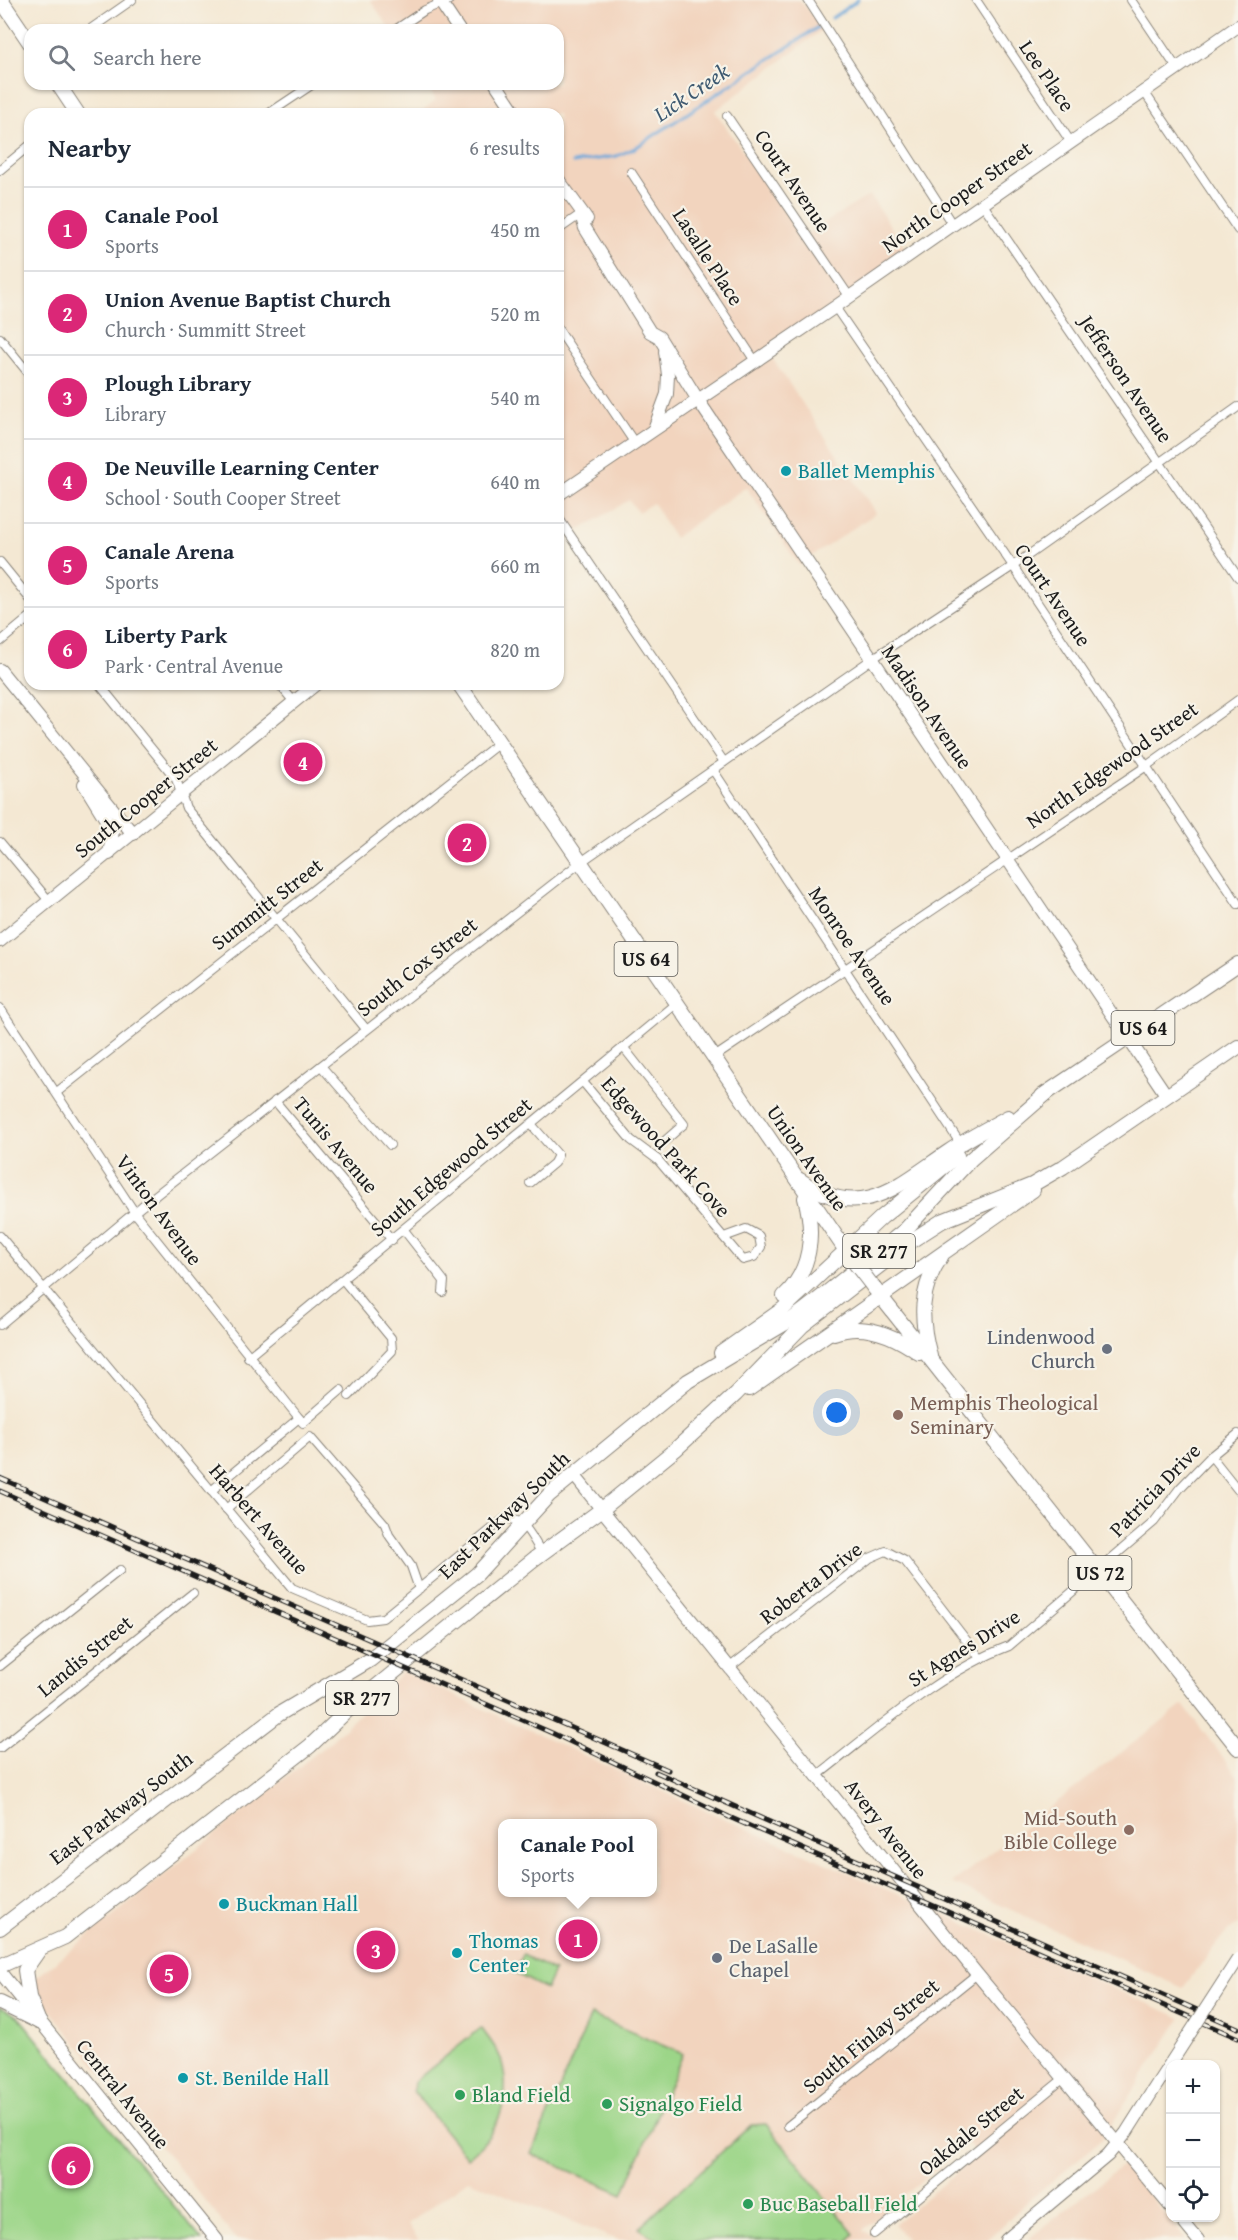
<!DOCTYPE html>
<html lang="en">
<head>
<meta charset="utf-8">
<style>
	:root { --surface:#fff; --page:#f6f6f7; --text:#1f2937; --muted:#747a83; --line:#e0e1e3; --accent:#db2777 }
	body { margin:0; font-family:"Gentium Book Plus",serif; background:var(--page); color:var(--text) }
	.controls { position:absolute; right:18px; bottom:18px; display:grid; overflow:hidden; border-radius:12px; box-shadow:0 2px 4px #0004 }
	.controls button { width:54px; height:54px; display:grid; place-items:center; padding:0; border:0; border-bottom:2px solid var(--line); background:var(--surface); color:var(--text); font:30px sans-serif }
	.you { position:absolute; left:837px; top:1413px; width:21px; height:21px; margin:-15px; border:4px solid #fff; border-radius:50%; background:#1a73e8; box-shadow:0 0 0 9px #1a73e833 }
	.badge { display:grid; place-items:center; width:39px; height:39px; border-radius:50%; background:var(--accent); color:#fff; font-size:20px; font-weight:700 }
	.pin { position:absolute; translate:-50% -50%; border:3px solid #fff; box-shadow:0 2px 6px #0006 }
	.popup { position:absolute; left:498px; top:1819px; width:159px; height:78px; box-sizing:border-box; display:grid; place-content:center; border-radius:12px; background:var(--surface); filter:drop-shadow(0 2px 4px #0005); font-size:20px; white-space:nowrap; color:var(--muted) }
	.popup b { font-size:22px; color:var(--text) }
	.popup::after { content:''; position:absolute; left:50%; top:100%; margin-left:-12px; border:12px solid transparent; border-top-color:var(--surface) }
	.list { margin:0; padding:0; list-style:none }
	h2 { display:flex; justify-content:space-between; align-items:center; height:78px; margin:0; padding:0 24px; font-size:26px }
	h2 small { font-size:20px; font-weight:400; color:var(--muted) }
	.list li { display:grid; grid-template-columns:39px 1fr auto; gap:18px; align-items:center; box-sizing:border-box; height:84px; padding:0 24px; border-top:2px solid var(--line) }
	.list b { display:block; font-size:22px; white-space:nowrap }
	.list p { margin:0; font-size:20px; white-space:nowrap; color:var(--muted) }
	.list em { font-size:20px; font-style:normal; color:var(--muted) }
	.icon { flex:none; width:33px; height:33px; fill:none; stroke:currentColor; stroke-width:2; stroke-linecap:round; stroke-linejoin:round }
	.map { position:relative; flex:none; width:1238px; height:2240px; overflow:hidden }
	.search { position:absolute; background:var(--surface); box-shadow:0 2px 4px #0004; left:24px; top:24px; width:540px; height:66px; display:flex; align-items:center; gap:15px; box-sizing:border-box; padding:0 21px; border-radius:18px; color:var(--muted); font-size:22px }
	.panel { position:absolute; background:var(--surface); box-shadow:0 2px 4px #0004; left:24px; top:108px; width:540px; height:582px; border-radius:18px }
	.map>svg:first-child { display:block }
</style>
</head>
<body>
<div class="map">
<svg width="1238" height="2240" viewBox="0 0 1238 2240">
	<rect width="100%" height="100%" fill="#f7f3e8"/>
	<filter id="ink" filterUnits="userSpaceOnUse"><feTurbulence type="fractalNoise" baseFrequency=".0167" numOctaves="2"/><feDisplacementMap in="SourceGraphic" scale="12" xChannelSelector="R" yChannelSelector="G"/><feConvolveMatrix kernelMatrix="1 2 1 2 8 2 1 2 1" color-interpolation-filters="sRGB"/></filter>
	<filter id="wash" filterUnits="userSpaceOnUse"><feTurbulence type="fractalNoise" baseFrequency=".008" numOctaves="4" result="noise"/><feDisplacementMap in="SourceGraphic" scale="24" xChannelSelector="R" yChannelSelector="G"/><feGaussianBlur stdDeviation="1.35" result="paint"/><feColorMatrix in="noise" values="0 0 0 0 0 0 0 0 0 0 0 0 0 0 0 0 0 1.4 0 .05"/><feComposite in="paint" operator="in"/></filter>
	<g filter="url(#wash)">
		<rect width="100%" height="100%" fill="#f4e8d3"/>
		<g fill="#f2d4be" fill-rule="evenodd">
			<polygon points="370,0 800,0 823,29 715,111 802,237 870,195 909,255 768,352 876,513 799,565 746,487 674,538 653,503 638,512 629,500 573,534 558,512 558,114 418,114 436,100 426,84 558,84 558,30 391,30"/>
			<path d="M403,1672L677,1798L1181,2018L1102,2139L1021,2207L988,2240H907L894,2224L978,2155L968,2143L863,2230L878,2240H618L468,2180L407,2224L419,2240H237L33,1989L32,1981L330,1742ZM503,1824H653V1892H503Z"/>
			<polygon points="1183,1705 1238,1777 1238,1924 1221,1938 1183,1988 952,1883"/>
			<polygon points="1124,2164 1186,2240 1029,2240 1031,2237"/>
		</g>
		<g fill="#9cd588" stroke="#5c7852" stroke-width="1.5">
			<polygon points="523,1955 554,1971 546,1989 514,1973"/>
			<polygon points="0,2007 18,2016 202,2240 0,2240"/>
			<polygon points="591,2015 683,2054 623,2194 531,2154"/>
			<path d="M481,2028C488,2037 497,2048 501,2059C513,2098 498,2135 467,2158L413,2091L414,2082Z"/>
			<polygon points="766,2124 854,2234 848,2240 657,2240 639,2228 751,2125"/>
		</g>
		<polygon fill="#67a6da" stroke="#42617b" stroke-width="1.5" points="573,1923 593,1947 583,1955 563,1931"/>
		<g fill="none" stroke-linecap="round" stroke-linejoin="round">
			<g stroke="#67a6da" stroke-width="3">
				<polyline points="832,18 858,0"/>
				<polyline points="573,163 617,156 635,148 818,27"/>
			</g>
		</g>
	</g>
	<g filter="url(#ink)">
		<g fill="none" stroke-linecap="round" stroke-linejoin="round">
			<g stroke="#888278" stroke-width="10">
				<g id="street">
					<polyline points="808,0 952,224"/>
					<polyline points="976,0 1070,141"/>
					<polyline points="1131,0 1176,67"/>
					<polyline points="89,30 132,0"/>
					<polyline points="395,30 425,10 449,0"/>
					<polyline points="1143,90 1238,230"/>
					<polyline points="268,114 313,84"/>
					<polyline points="727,116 849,296"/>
					<polyline points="0,170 30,145"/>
					<polyline points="631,172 755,361"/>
					<polyline points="982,203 1238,577"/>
					<polyline points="558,230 581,214"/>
					<polyline points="835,307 1013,566 1238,904"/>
					<polyline points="558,329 634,442"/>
					<polyline points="0,338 30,375"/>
					<polyline points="558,517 724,762"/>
					<polyline points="0,562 30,599"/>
					<polyline points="0,642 30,617"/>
					<polyline points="99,684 176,779 186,808 366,1029"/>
					<polyline points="279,684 294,702"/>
					<polyline points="713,770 960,1143"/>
					<polyline points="0,842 50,902"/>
					<polyline points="0,1008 135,1213 303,1423 341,1390"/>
					<polyline points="624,1048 684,1124 659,1146"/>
					<polyline points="713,1058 1145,767 1238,700"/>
					<polyline points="321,1066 390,1145"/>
					<polyline points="583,1082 631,1140 658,1160 743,1260 754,1257 761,1247 759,1236 746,1229 724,1237"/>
					<polyline points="57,1092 499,743"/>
					<polyline points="275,1101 392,1240"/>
					<polyline points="530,1183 554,1163 558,1155 531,1124"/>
					<polyline points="404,1230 444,1281 443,1292"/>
					<path d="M0,1236L292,1588L367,1620L383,1618L504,1519C526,1517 531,1538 542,1553"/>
					<polyline points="344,1281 391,1338 392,1351 349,1396"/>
					<polyline points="0,1325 142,1206 581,862 872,659 1013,566 1238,407"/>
					<polyline points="248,1357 676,1004"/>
					<polyline points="1211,1456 1238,1490"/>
					<polyline points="211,1491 299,1418"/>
					<polyline points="226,1509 310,1437 385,1524 389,1535 411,1566 419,1589"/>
					<polyline points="0,1666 120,1570"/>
					<polyline points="730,1667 870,1558 886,1551 905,1561 980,1658"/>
					<polyline points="0,1748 193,1593"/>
					<path d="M818,1775C879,1728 937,1674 1009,1646L1154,1522L1180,1488L1211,1456L1238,1434"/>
					<polyline points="788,2126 977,1974"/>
					<polyline points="874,2234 1063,2079"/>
				</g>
			</g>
			<g stroke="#888278" stroke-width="14">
				<g id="secondary">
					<polyline points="439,0 459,30"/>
					<polyline points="496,84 516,114"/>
					<polyline points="558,179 587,219"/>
					<polyline points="581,214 585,228 650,332 659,337 698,400 1167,1096"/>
					<polyline points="654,429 667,394 668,375 665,351"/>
					<polyline points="558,495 835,307 1238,26"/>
					<polyline points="0,670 133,834"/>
					<polyline points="84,784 113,831 109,854"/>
					<polyline points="0,941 316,684"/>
					<polyline points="574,1475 977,1974 1170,2206"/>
					<polyline points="0,1972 217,2240"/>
					<polyline points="1180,2218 1198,2240"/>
					<polyline points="1006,2240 1108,2155 1126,2133 1152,2092"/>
				</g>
			</g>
			<g stroke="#888278" stroke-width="16">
				<g id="primary">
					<polyline points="1,0 30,43"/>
					<polyline points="58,84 78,114"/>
					<polyline points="459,684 851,1258"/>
					<polyline points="1042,1096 1238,964"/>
					<path d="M800,1180C861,1223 896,1187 948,1152C967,1139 988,1128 1008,1117"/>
					<polyline points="874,1288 1238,1748"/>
					<path d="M784,1296C811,1271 815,1234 805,1198"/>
					<path d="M834,1333C864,1322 894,1335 919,1353"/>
					<polyline points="721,1353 783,1309 882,1217 957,1156"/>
					<path d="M930,1356C920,1319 919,1289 941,1257"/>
					<polyline points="749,1389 1033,1190"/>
					<polyline points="0,1928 279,1714 370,1660 477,1574 549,1495 688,1381 794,1318 820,1298 905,1230 971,1159 1048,1092"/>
					<polyline points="0,1966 65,1937 310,1746 350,1708 458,1620 534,1559 601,1510 676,1449 736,1394 802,1326 914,1239 942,1221 1032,1185 1063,1167 1238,1047"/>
					<polyline points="0,2003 39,2022"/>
					<polyline points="39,2022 29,1997 25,1970 39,1950"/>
				</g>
			</g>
			<use href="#street" stroke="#fff" stroke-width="8"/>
			<use href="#secondary" stroke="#fff" stroke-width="12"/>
			<use href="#primary" stroke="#fff" stroke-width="14"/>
			<g stroke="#1c1c1c" stroke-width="5">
				<g id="rail">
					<polyline points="0,1478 668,1770"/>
					<polyline points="0,1491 552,1733 729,1817 1238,2038"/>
					<polyline points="656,1772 1238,2028"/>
				</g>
			</g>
			<use href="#rail" stroke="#f7f3e8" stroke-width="3" stroke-dasharray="9" stroke-linecap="butt"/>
			<g stroke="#888278" stroke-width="14" stroke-linecap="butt">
				<polyline id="secondary-bridge" points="1152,2092 1238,1959"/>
			</g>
			<g stroke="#888278" stroke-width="16" stroke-linecap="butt">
				<polyline id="primary-bridge" points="851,1258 874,1288"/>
			</g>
			<use href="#secondary-bridge" stroke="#fff" stroke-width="12"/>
			<use href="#primary-bridge" stroke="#fff" stroke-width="14"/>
		</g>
	</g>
	<g fill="#0f9aa8" stroke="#f7f3e8" stroke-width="2">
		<circle cx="786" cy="471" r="6"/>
		<circle cx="224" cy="1904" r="6"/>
		<circle cx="457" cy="1953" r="6"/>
		<circle cx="183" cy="2078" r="6"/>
	</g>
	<g fill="#6b7280" stroke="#f7f3e8" stroke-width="2">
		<circle cx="1107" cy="1349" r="6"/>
		<circle cx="717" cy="1958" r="6"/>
	</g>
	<g fill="#8d6e63" stroke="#f7f3e8" stroke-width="2">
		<circle cx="898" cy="1415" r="6"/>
		<circle cx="1129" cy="1830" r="6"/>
	</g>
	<g fill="#2e9e5b" stroke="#f7f3e8" stroke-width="2">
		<circle cx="460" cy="2095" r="6"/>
		<circle cx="607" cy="2104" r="6"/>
		<circle cx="748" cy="2204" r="6"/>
	</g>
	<g text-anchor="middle" stroke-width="4.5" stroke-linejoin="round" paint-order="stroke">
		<g fill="#f7f3e8" stroke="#5e5c59" stroke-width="1.5">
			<rect x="614.5" y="942" width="63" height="34" rx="4.5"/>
			<rect x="1111.5" y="1011" width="63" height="34" rx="4.5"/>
			<rect x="843" y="1234" width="72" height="34" rx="4.5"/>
			<rect x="1068.5" y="1556" width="63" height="34" rx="4.5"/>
			<rect x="326" y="1681" width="72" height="34" rx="4.5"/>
		</g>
		<g font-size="20" font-weight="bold" fill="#1c1c1c">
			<text x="646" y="966">US 64</text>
			<text x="1143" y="1035">US 64</text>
			<text x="879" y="1258">SR 277</text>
			<text x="1100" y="1580">US 72</text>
			<text x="362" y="1705">SR 277</text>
		</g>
		<g font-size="21" fill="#1c1c1c" stroke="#f7f3e8">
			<text transform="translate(1047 76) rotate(56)" y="7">Lee Place</text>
			<text transform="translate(793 181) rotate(56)" y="7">Court Avenue</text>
			<text transform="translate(957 197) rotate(-35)" y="7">North Cooper Street</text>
			<text transform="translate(708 257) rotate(57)" y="7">Lasalle Place</text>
			<text transform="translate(1126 379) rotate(56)" y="7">Jefferson Avenue</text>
			<text transform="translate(1053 595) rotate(56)" y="7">Court Avenue</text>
			<text transform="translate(927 707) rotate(56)" y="7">Madison Avenue</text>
			<text transform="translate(1112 765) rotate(-35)" y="7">North Edgewood Street</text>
			<text transform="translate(146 798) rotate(-39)" y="7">South Cooper Street</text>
			<text transform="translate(267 904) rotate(-38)" y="7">Summitt Street</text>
			<text transform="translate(852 946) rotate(56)" y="7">Monroe Avenue</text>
			<text transform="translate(417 967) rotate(-38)" y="7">South Cox Street</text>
			<text transform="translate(336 1145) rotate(50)" y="7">Tunis Avenue</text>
			<text transform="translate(666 1147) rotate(48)" y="7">Edgewood Park Cove</text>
			<text transform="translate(807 1158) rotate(55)" y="7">Union Avenue</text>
			<text transform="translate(451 1167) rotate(-40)" y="7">South Edgewood Street</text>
			<text transform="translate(159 1210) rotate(54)" y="7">Vinton Avenue</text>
			<text transform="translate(1155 1490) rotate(-46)" y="7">Patricia Drive</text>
			<text transform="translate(504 1515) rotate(-44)" y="7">East Parkway South</text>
			<text transform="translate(259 1519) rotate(49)" y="7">Harbert Avenue</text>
			<text transform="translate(811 1583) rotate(-37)" y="7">Roberta Drive</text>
			<text transform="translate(964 1648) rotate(-32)" y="7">St Agnes Drive</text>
			<text transform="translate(85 1656) rotate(-39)" y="7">Landis Street</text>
			<text transform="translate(121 1808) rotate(-37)" y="7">East Parkway South</text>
			<text transform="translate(886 1829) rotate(52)" y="7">Avery Avenue</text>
			<text transform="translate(871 2036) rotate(-39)" y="7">South Finlay Street</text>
			<text transform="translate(123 2094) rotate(51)" y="7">Central Avenue</text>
			<text transform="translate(971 2131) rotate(-39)" y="7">Oakdale Street</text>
		</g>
		<g font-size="21" fill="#0d838f" stroke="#f7f3e8" text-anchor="start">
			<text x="798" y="478">Ballet Memphis</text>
			<text x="236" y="1911">Buckman Hall</text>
			<text x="469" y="1948">Thomas<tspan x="469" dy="24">Center</tspan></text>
			<text x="195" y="2085">St. Benilde Hall</text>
		</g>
		<g font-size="21" fill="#5b616d" stroke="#f7f3e8" text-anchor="end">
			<text x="1095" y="1344">Lindenwood<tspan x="1095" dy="24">Church</tspan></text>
			<text x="729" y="1953" text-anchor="start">De LaSalle<tspan x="729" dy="24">Chapel</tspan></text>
		</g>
		<g font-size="21" fill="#785e54" stroke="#f7f3e8" text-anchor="start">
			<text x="910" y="1410">Memphis Theological<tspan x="910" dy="24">Seminary</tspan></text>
			<text x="1117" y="1825" text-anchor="end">Mid-South<tspan x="1117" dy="24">Bible College</tspan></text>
		</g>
		<g font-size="21" fill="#27864d" stroke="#f7f3e8" text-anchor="start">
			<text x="472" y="2102">Bland Field</text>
			<text x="619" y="2111">Signalgo Field</text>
			<text x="760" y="2211">Buc Baseball Field</text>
		</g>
		<g font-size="22" font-style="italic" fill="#3e5a71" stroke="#f7f3e8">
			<text transform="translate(691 92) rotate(-34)" y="8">Lick Creek</text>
		</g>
	</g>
</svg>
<div class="controls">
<button>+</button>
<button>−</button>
<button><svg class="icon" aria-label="locate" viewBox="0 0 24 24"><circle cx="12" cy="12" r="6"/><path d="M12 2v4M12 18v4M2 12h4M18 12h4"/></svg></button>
</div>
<div class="you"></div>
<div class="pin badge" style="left:578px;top:1939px">1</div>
<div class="popup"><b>Canale Pool</b>Sports</div>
<div class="pin badge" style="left:467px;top:843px">2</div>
<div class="pin badge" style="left:376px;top:1950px">3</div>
<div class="pin badge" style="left:303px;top:762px">4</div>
<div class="pin badge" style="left:169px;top:1974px">5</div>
<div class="pin badge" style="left:71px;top:2166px">6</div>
<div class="search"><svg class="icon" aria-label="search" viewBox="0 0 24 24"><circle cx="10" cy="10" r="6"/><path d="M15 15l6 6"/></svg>Search here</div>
<section class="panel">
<h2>Nearby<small>6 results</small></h2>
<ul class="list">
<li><span class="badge">1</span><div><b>Canale Pool</b><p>Sports</p></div><em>450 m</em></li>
<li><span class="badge">2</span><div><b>Union Avenue Baptist Church</b><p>Church · Summitt Street</p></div><em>520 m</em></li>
<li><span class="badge">3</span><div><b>Plough Library</b><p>Library</p></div><em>540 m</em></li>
<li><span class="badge">4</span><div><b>De Neuville Learning Center</b><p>School · South Cooper Street</p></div><em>640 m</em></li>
<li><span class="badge">5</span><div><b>Canale Arena</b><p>Sports</p></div><em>660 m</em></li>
<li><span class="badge">6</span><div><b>Liberty Park</b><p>Park · Central Avenue</p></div><em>820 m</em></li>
</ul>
</section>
</div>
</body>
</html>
